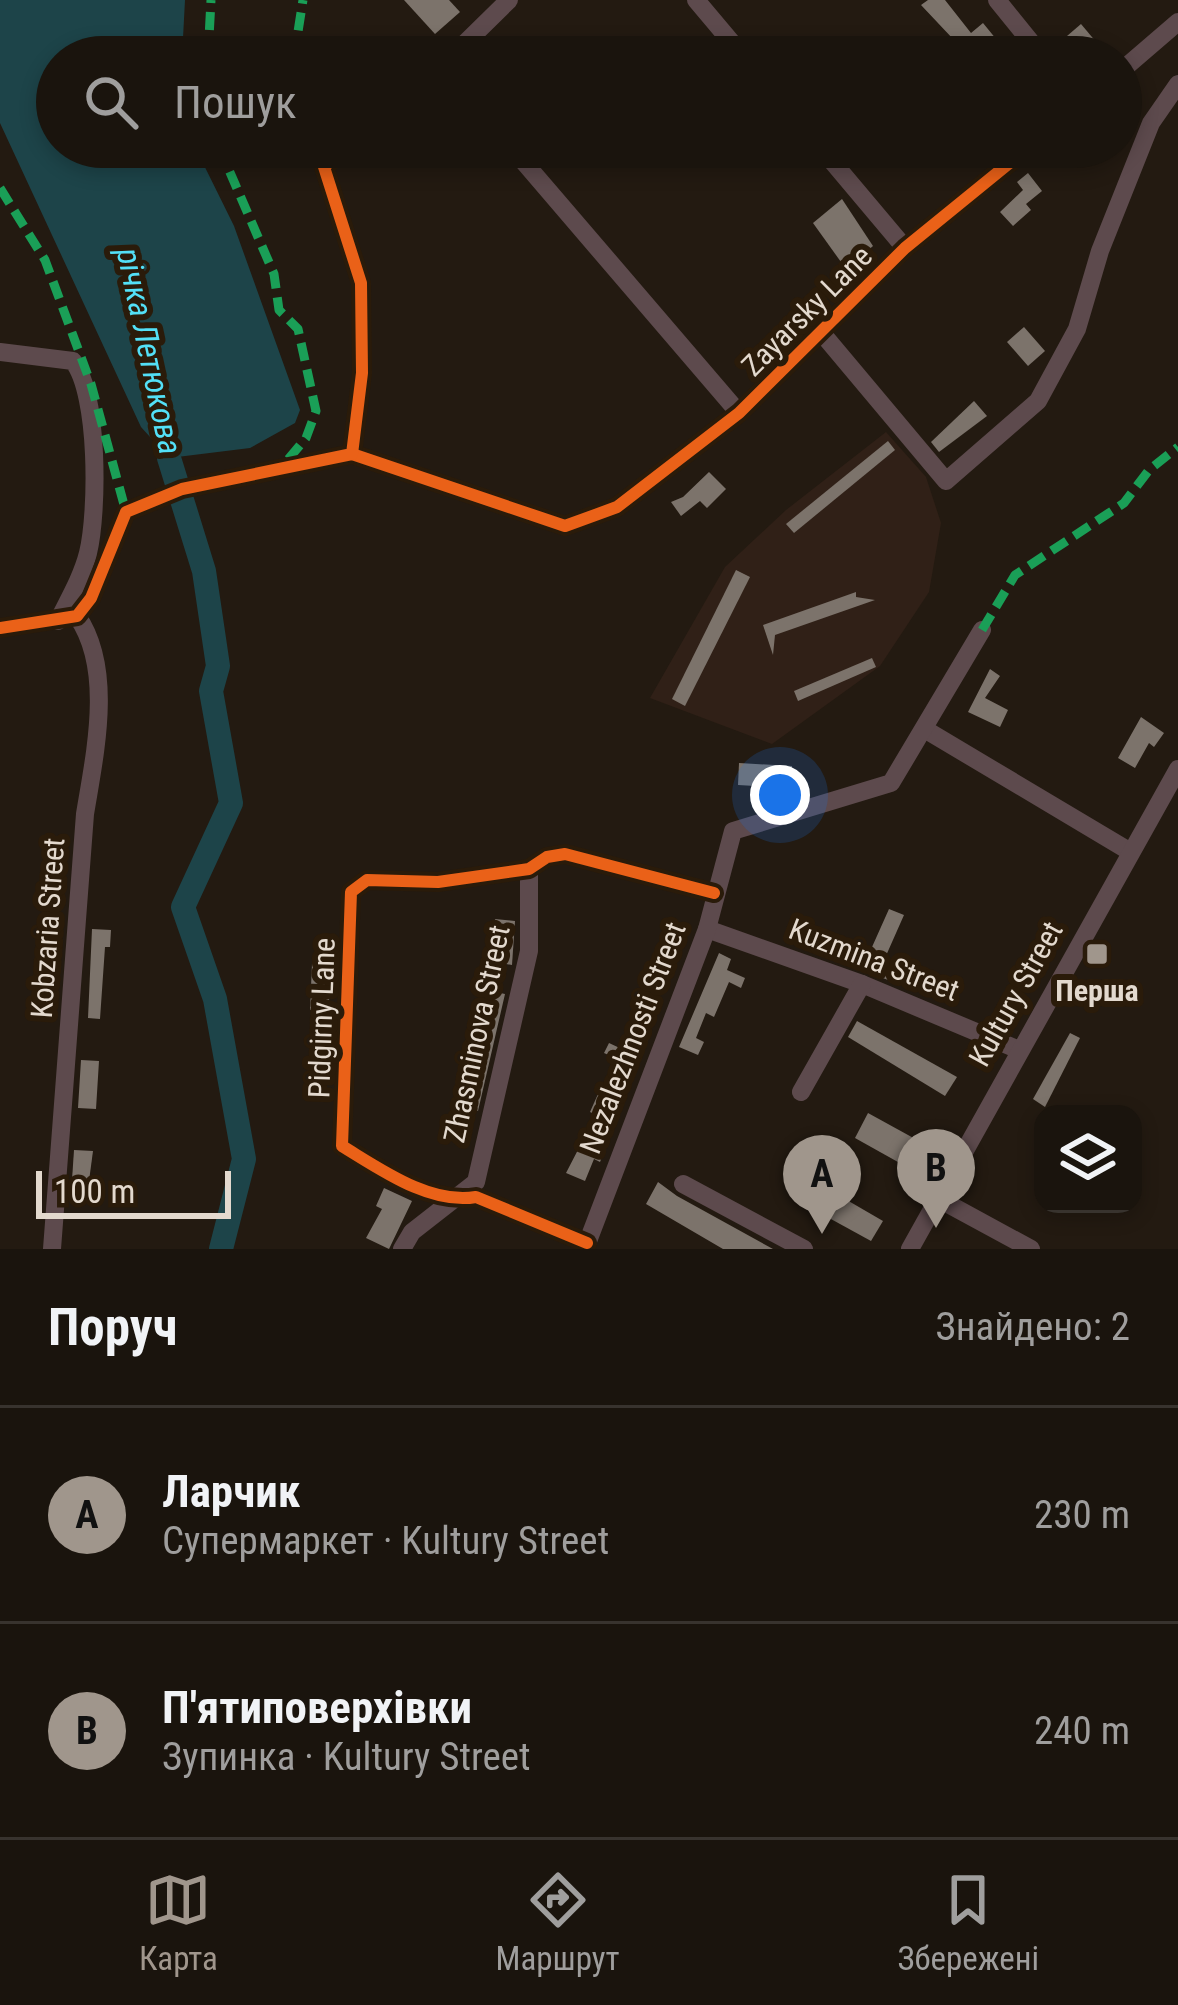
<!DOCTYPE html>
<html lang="uk">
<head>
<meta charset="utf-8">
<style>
	:root { --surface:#1a140d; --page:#27211b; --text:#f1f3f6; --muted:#9f9e9d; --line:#38332e; --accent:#a0968c }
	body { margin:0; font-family:"Roboto Condensed",sans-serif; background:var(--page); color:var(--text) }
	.controls { position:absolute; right:36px; bottom:36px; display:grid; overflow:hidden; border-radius:24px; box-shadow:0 6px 18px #0003 }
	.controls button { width:108px; height:108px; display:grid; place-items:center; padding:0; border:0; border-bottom:3px solid var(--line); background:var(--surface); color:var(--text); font:60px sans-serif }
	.scale { position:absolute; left:36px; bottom:30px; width:195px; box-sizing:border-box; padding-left:12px; border:6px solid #e3d9ce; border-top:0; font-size:33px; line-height:42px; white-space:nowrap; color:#e3d9ce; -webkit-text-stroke:9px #2a1b0a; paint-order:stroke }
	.you { position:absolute; left:780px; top:795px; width:42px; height:42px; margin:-30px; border:9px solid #fff; border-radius:50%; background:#1a73e8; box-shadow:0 0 0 18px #1a73e833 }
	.badge { display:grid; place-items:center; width:78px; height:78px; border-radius:50%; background:var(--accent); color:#111; font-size:39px; font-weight:700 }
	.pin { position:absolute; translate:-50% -99px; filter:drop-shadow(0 3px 6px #0008) }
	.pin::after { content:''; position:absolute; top:63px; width:42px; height:36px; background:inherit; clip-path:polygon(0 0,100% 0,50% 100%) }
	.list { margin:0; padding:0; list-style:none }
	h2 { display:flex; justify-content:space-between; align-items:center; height:156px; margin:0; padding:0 48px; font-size:51px }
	h2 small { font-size:39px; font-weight:400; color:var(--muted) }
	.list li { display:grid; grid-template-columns:78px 1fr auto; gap:36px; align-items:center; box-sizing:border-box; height:216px; padding:0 48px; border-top:3px solid var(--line) }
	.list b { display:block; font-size:45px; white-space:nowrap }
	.list p { margin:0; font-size:39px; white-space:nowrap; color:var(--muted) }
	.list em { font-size:39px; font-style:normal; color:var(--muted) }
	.icon { flex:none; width:66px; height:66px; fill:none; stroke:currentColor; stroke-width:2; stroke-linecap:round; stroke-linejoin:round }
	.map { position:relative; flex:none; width:1178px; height:1249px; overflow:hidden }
	.search { position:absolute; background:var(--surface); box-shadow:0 6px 18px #0003; left:36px; right:36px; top:36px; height:132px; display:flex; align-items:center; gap:30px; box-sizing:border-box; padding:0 42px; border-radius:66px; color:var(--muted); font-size:45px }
	.sheet { height:588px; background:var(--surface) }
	nav { display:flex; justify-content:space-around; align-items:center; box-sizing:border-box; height:168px; border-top:3px solid var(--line); background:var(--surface); font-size:33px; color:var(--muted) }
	nav a { display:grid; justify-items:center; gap:6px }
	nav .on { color:var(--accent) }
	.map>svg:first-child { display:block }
</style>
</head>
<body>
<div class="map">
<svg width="1178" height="1249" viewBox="0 0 1178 1249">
	<rect width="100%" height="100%" fill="#231a11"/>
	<polygon fill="#302017" points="886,432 926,477 941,523 929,592 880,666 772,744 650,698 725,567 786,510"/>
	<polygon fill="#1d4449" points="0,0 185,0 182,57 57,57 57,147 195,147 234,226 300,410 295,423 250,448 169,458 141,427 0,123"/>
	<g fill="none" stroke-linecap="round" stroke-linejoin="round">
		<polyline stroke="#1d4449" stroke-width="24" points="169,458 204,571 218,666 211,691 231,803 183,907 215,999 244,1159 221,1249"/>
	</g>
	<g fill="#7c736b">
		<polygon points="404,0 449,0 460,12 435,34"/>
		<polygon points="928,0 945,0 971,33 983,23 1001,45 987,57 970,57 921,5"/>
		<polygon points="1081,24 1102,49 1092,57 1072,57 1060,42"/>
		<polygon points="1028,173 1042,191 1026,204 1031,210 1013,226 1000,212 1023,190 1017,182"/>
		<polygon points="842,199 873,246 846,269 813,223"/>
		<polygon points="1024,327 1045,351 1028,366 1007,342"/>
		<polygon points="974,401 987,416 939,452 931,442"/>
		<polygon points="888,441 895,450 794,533 786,524"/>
		<polygon points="709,472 726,489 707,508 700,501 681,516 671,502 683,497"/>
		<polygon points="736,570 750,577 685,706 672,699"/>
		<polygon points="856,592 856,597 875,600 775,635 773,655 763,625"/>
		<polygon points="872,658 876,667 798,701 794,691"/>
		<polygon points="990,669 1000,676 985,698 1008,710 1000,727 968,712"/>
		<polygon points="1141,717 1164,733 1154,747 1149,743 1135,768 1118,758"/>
		<polygon points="739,763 792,766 791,788 738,785"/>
		<polygon points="889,909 904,915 881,967 892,972 888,980 855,967 860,953 868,956"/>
		<polygon points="495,919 515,921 512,965 490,961"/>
		<polygon points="92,929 111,930 110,947 105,947 100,1019 88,1018"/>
		<polygon points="719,953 731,959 727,970 745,978 741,988 729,982 714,1017 706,1013 696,1038 704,1042 698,1055 679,1047"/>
		<polygon points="312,964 332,966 328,1012 310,1010"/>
		<polygon points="491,991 505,994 478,1111 459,1106 471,1058 463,1056 471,1022 483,1024"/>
		<polygon points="857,1021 957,1077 945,1096 848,1037"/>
		<polygon points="634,1028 650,1035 628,1083 613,1077 620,1060 604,1053 609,1043 624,1050"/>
		<polygon points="1070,1033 1080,1038 1045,1107 1033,1099"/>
		<polygon points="81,1060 99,1061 96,1109 78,1108"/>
		<polygon points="598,1094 623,1105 600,1162 594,1159 585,1181 566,1173 596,1115 590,1112"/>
		<polygon points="868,1113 928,1146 914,1171 855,1138"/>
		<polygon points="74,1150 93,1151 87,1196 71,1195"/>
		<polygon points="658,1182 677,1196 773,1249 723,1249 646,1204"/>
		<polygon points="821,1185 883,1221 871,1241 809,1207"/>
		<polygon points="384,1188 412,1201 389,1249 366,1238 382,1209 376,1206"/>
	</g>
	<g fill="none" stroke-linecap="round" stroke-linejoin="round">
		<g stroke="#5d4a4d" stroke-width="18">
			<polyline points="696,0 744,57"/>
			<polyline points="997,0 1043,57"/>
			<polyline points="451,57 509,0"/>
			<polyline points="1121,71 1178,22"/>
			<polyline points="511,147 739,413"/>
			<polyline points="820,147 905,248"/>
			<polyline points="821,332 946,481 1038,401 1077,329 1100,251 1151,123 1178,84"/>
			<path d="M0,352L73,361C99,394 98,512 88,553C82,577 69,599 58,621"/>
			<polyline points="352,454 565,526 617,507 739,413 905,248 1029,147"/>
			<polyline points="0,628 77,616 91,598 126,512 182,489 352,454 362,373 361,283 324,167 347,147"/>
			<polyline points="926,730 1129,851"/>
			<polyline points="707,929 862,984 1019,1050"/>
			<polyline points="801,1092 862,984"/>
			<polyline points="683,1184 804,1249"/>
			<polyline points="939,1199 1031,1249"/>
			<path d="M587,1243L476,1197C430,1205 380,1169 342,1146L351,892L367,880L438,882L529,869L547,857L565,854L714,893"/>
			<path d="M52,1249L85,814C95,753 114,669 77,616"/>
			<polyline points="402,1249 412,1232 476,1182 529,951 529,869"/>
			<polyline points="585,1249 707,929 733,831 891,783 982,630"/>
			<polyline points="910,1249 1178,769"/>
		</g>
		<g stroke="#1a9f57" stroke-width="9" stroke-dasharray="18 9" stroke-linecap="butt">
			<polyline points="208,57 211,0"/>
			<polyline points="294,57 303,0"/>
			<polyline points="219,147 274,274 279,310 298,329 316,411 306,438 281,468"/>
			<polyline points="0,188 45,260 91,384 126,512"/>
			<polyline points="982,630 1015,575 1124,503 1149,470 1178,447"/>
		</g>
		<g stroke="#2a1b0a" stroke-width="20">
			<g id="cycleway">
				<polyline points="352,454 565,526 617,507 739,413 905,248 1029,147"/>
				<polyline points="0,628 77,616 91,598 126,512 182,489 352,454 362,373 361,283 324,167 347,147"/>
				<path d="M587,1243L476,1197C430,1205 380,1169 342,1146L351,892L367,880L438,882L529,869L547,857L565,854L714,893"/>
			</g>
		</g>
		<use href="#cycleway" stroke="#ea6118" stroke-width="12"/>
	</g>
	<rect fill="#a0968c" stroke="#2a1b0a" stroke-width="4.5" x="1085" y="942" width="24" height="24" rx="6"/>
	<g text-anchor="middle" stroke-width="12" stroke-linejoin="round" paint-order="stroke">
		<g font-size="30" fill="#e3d9ce" stroke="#2a1b0a">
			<text transform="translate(807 311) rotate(-45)" y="10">Zayarsky Lane</text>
			<text transform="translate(48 928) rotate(-86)" y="10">Kobzaria Street</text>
			<text transform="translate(874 960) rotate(21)" y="10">Kuzmina Street</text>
			<text transform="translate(1016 994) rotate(-61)" y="10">Kultury Street</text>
			<text transform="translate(322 1018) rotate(-88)" y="10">Pidgirny Lane</text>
			<text transform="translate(477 1034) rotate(-78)" y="10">Zhasminova Street</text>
			<text transform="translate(633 1038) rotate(-69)" y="10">Nezalezhnosti Street</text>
		</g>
		<g font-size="30" font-weight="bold" fill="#e3d9ce" stroke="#2a1b0a">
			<text x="1097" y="1001">Перша</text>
		</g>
		<g font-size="33" font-style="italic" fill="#53e0f7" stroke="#2a1b0a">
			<text transform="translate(150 351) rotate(78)" y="12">річка Летюкова</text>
		</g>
	</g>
</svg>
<div class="controls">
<button><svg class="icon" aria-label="layers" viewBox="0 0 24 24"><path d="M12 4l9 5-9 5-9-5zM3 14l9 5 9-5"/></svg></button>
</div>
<div class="scale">100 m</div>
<div class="you"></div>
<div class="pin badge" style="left:822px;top:1234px">A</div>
<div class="pin badge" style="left:936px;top:1228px">B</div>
<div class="search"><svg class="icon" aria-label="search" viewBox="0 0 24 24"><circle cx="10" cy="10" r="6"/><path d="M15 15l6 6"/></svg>Пошук</div>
</div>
<section class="sheet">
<h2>Поруч<small>Знайдено: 2</small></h2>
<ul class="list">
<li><span class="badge">A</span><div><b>Ларчик</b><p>Супермаркет · Kultury Street</p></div><em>230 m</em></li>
<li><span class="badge">B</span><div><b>П'ятиповерхівки</b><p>Зупинка · Kultury Street</p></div><em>240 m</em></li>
</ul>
</section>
<nav>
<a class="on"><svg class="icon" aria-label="map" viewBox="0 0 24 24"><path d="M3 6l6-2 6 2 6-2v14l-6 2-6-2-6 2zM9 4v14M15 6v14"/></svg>Карта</a>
<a><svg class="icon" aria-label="directions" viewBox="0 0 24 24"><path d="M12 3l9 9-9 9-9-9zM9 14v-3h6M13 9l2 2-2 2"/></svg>Маршрут</a>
<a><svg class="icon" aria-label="saved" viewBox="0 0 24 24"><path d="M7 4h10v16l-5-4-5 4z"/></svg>Збережені</a>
</nav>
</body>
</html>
